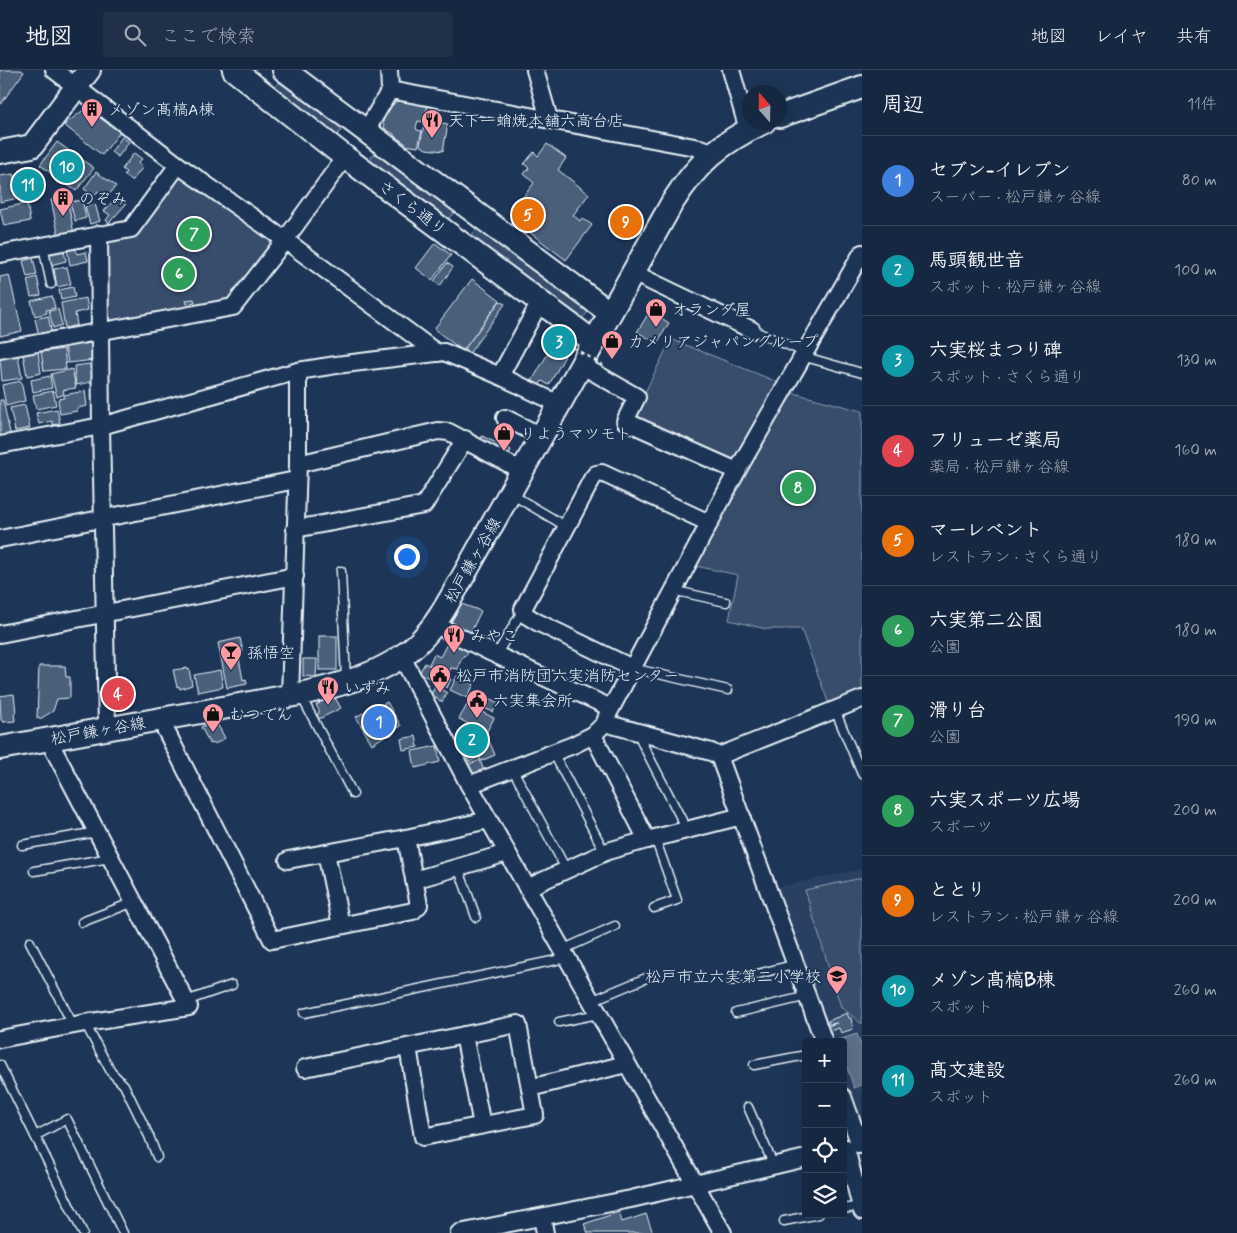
<!DOCTYPE html>
<html lang="ja">
<head>
<meta charset="utf-8">
<style>
	:root { --surface:#162841; --page:#1f3048; --text:#f1f3f6; --muted:#9ea6b1; --line:#35445a; --accent:#8c9099 }
	body { margin:0; font-family:Mynerve,"Klee One",sans-serif; background:var(--page); color:var(--text) }
	.controls { position:absolute; right:15px; bottom:15px; display:grid; overflow:hidden; border-radius:5px; box-shadow:0 5px 20px #0002 }
	.controls button { width:45px; height:45px; display:grid; place-items:center; padding:0; border:0; border-bottom:1px solid var(--line); background:var(--surface); color:var(--text); font:25px sans-serif }
	.compass { position:absolute; left:742px; top:15px; width:45px; height:45px; border-radius:50%; background:var(--surface); box-shadow:0 5px 20px #0002; rotate:340deg }
	.you { position:absolute; left:406px; top:486px; width:18px; height:18px; margin:-12px; border:4px solid #fff; border-radius:50%; background:#1a73e8; box-shadow:0 0 0 8px #1a73e833 }
	.badge { display:grid; place-items:center; width:32px; height:32px; border-radius:50%; background:var(--accent); color:#fff; font-size:16px; font-weight:700 }
	.pin { position:absolute; translate:-50% -50%; border:2px solid #fff; box-shadow:0 1px 5px #0006 }
	.list { margin:0; padding:0; list-style:none }
	h2 { display:flex; justify-content:space-between; align-items:center; height:65px; margin:0; padding:0 20px; font-size:21px }
	h2 small { font-size:16px; font-weight:400; color:var(--muted) }
	.list li { display:grid; grid-template-columns:32px 1fr auto; gap:15px; align-items:center; box-sizing:border-box; height:90px; padding:0 20px; border-top:1px solid var(--line) }
	.list b { display:block; font-size:19px; white-space:nowrap }
	.list p { margin:0; font-size:16px; white-space:nowrap; color:var(--muted) }
	.list em { font-size:16px; font-style:normal; color:var(--muted) }
	.icon { flex:none; width:28px; height:28px; fill:none; stroke:currentColor; stroke-width:2; stroke-linecap:round; stroke-linejoin:round }
	.map { position:relative; flex:none; width:862px; height:1163px; overflow:hidden }
	header { display:flex; align-items:center; gap:30px; box-sizing:border-box; height:70px; padding:0 25px; background:var(--surface); border-bottom:1px solid var(--line) }
	header strong { font-size:24px }
	nav { display:flex; gap:28px; margin-inline-start:auto; font-size:18px }
	.search { width:350px; height:45px; background:var(--page); display:flex; align-items:center; gap:12px; box-sizing:border-box; padding:0 18px; border-radius:5px; color:var(--muted); font-size:19px }
	main { display:flex }
	aside { flex:1; background:var(--surface) }
	.map>svg:first-child { display:block }
</style>
</head>
<body>
<header>
<strong>地図</strong>
<div class="search"><svg class="icon" aria-label="search" viewBox="0 0 24 24"><circle cx="10" cy="10" r="6"/><path d="M15 15l6 6"/></svg>ここで検索</div>
<nav><a>地図</a><a>レイヤ</a><a>共有</a></nav>
</header>
<main>
<div class="map">
<svg width="862" height="1163" viewBox="0 0 862 1163">
	<rect width="100%" height="100%" fill="#1d3557"/>
	<filter id="ink" filterUnits="userSpaceOnUse"><feTurbulence type="fractalNoise" baseFrequency=".02" numOctaves="2"/><feDisplacementMap in="SourceGraphic" scale="10" xChannelSelector="R" yChannelSelector="G"/><feConvolveMatrix kernelMatrix="1 2 1 2 8 2 1 2 1" color-interpolation-filters="sRGB"/></filter>
	<g filter="url(#ink)">
		<polygon fill="#2a4162" points="862,799 862,1068 843,1015 843,972 828,972 773,818"/>
		<g fill="#374d6c" stroke="#909fb2">
			<polygon points="281,11 341,53 341,61 337,65 333,66 274,18"/>
			<path d="M377,82L454,140C453,145 450,148 445,149L369,92V89Z"/>
			<polygon points="178,95 285,170 233,237 100,262 99,164 131,159"/>
			<path d="M479,158L588,240C586,245 584,248 579,249L472,168V164Z"/>
			<polygon points="671,269 780,313 736,390 727,391 632,349"/>
			<polygon points="786,321 862,341 862,624 830,637 801,559 766,559 729,550 738,505 691,495"/>
			<polygon points="862,808 862,954 841,937 805,820"/>
		</g>
		<polygon fill="#5d7089" stroke="#95a4b5" points="857,964 862,978 862,1015 854,1018 843,986 843,972 838,970"/>
		<g fill="#495e7a" stroke="#e8f1f8">
			<polygon points="0,0 21,0 24,2 0,35"/>
			<polygon points="396,31 428,35 424,52 418,51 416,57 417,60 422,61 418,77 405,75 405,73 394,66 394,64 385,59 383,53 384,44 390,34 393,35"/>
			<polygon points="86,38 120,62 102,85 64,55"/>
			<polygon points="425,50 448,54 443,81 426,79 420,75"/>
			<polygon points="122,67 129,72 118,87 111,82"/>
			<polygon points="57,72 94,98 76,121 40,95"/>
			<polygon points="547,74 566,88 558,100 589,124 573,145 580,151 582,148 592,155 566,190 511,148 513,145 511,143 534,113 524,104 529,98 524,94 534,82 538,86"/>
			<polygon points="134,83 142,89 138,93 143,97 132,111 124,105 126,102 122,99"/>
			<polygon points="33,98 39,123 22,127 16,106 22,105 21,101"/>
			<polygon points="96,102 116,116 107,127 98,121 94,126 84,119"/>
			<polygon points="13,104 19,128 0,132 0,106"/>
			<polygon points="67,127 74,164 59,167 51,130"/>
			<polygon points="117,127 126,134 109,153 106,150 110,145 104,141"/>
			<polygon points="82,130 86,148 75,151 70,132"/>
			<polygon points="27,133 30,151 4,156 0,139"/>
			<polygon points="95,134 100,151 90,154 85,137"/>
			<polygon points="435,173 451,185 432,210 416,198"/>
			<polygon points="75,177 77,184 86,182 88,191 70,195 67,179"/>
			<polygon points="64,181 66,191 50,195 47,184"/>
			<polygon points="33,188 37,205 27,207 23,191"/>
			<polygon points="447,193 453,197 440,216 434,211"/>
			<polygon points="67,197 71,214 57,217 54,199"/>
			<polygon points="9,205 22,261 0,266 0,207"/>
			<polygon points="37,207 41,225 31,227 27,210"/>
			<polygon points="472,209 500,230 463,281 434,259"/>
			<polygon points="73,217 75,227 61,230 59,220"/>
			<polygon points="52,226 55,238 46,240 47,243 35,246 31,231"/>
			<polygon points="86,228 88,240 75,243 77,255 65,258 61,233"/>
			<polygon points="194,229 195,232 187,234 186,230"/>
			<polygon points="500,231 505,234 468,285 463,281"/>
			<polygon points="58,239 62,255 53,258 49,241"/>
			<polygon points="650,241 669,253 657,273 637,262"/>
			<polygon points="48,246 52,264 39,266 35,249"/>
			<polygon points="93,273 95,290 68,293 65,276"/>
			<polygon points="551,278 565,286 549,315 542,311 539,316 532,311"/>
			<polygon points="64,279 66,299 44,301 41,282"/>
			<polygon points="38,281 41,303 27,306 23,284"/>
			<polygon points="18,286 22,308 2,311 0,289"/>
			<polygon points="90,294 90,299 97,298 97,311 76,315 74,296"/>
			<polygon points="72,299 76,318 63,320 64,324 57,327 51,304"/>
			<polygon points="50,306 52,318 33,322 31,310"/>
			<polygon points="21,311 25,331 6,336 2,315"/>
			<polygon points="53,321 56,335 36,339 33,325"/>
			<polygon points="85,321 87,336 77,338 77,341 60,344 58,329 64,328 64,325"/>
			<polygon points="0,330 3,330 11,368 0,370"/>
			<polygon points="25,335 30,358 15,361 10,338"/>
			<polygon points="57,339 60,353 53,355 52,351 39,354 36,343"/>
			<polygon points="482,366 511,380 508,387 480,373"/>
			<polygon points="459,533 481,541 468,568 449,557"/>
			<rect x="319" y="566" width="18" height="34"/>
			<polygon points="240,568 243,582 238,583 243,610 246,609 247,614 227,618 218,573"/>
			<polygon points="452,569 470,578 466,586 464,585 458,596 460,597 459,599 451,598 448,604 429,594 434,584 440,587 448,572 450,572"/>
			<polygon points="303,589 317,589 316,607 303,606"/>
			<polygon points="425,593 442,603 437,612 419,603"/>
			<polygon points="39,596 65,596 66,607 70,607 70,628 57,629 53,641 40,649 37,648"/>
			<polygon points="187,598 187,600 189,599 192,615 180,619 179,616 177,617 173,600"/>
			<polygon points="220,600 223,617 198,622 194,605"/>
			<polygon points="443,606 451,609 447,618 439,614"/>
			<polygon points="457,606 474,614 467,628 450,620"/>
			<polygon points="119,613 124,628 123,632 116,633 113,618 115,617 114,614"/>
			<polygon points="435,616 447,623 442,632 431,625"/>
			<polygon points="476,621 498,633 493,642 471,632"/>
			<polygon points="14,624 16,643 14,643 15,651 3,652 1,650 0,626"/>
			<polygon points="334,626 341,638 319,649 317,644 319,643 319,640 316,635 320,633 318,631 324,628 325,631"/>
			<polygon points="387,632 401,656 393,661 394,663 389,666 388,664 372,674 356,647 379,634 380,636"/>
			<polygon points="467,635 494,648 486,663 459,649"/>
			<polygon points="215,650 225,668 217,673 210,674 201,657"/>
			<polygon points="416,666 418,677 403,680 401,669"/>
			<polygon points="465,666 467,670 458,676 455,670"/>
			<polygon points="487,666 495,685 481,691 473,671"/>
			<polygon points="473,672 478,684 476,686 477,688 469,692 468,689 465,690 458,678"/>
			<polygon points="437,676 440,692 415,698 412,681"/>
			<polygon points="480,690 484,701 472,708 467,695"/>
			<polygon points="847,943 849,948 851,948 853,959 841,963 839,958 827,962 825,957 837,953 829,954 828,951"/>
			<polygon points="619,1142 622,1152 646,1144 653,1163 588,1163 584,1154"/>
		</g>
		<g fill="none" stroke-linecap="round" stroke-linejoin="round">
			<g stroke="#e8f1f8" stroke-width="11">
				<g id="lane">
					<polyline points="43,176 51,214"/>
					<polyline points="752,260 804,282"/>
					<polyline points="802,286 862,303"/>
					<polyline points="511,424 567,457"/>
					<polyline points="341,501 346,610"/>
					<polyline points="672,520 726,532"/>
					<polyline points="497,584 522,541"/>
					<polyline points="632,598 728,620"/>
					<polyline points="301,626 353,724"/>
					<polyline points="835,640 862,704"/>
					<polyline points="639,663 642,673 687,760"/>
					<polyline points="553,682 605,783"/>
					<polyline points="512,698 566,799"/>
					<polyline points="22,775 97,762"/>
					<polyline points="458,797 476,847"/>
					<polyline points="34,801 110,788"/>
					<polyline points="654,838 677,830 655,768"/>
					<polyline points="82,852 134,832"/>
					<polyline points="30,872 73,955"/>
					<polyline points="562,880 615,856"/>
					<polyline points="731,911 796,894"/>
					<polyline points="186,931 232,915"/>
					<polyline points="591,931 651,906"/>
					<polyline points="304,943 566,888"/>
					<polyline points="736,943 808,926"/>
					<polyline points="559,952 598,944"/>
					<polyline points="85,953 111,1002 124,1015 149,1066 157,1087"/>
					<polyline points="0,995 83,1163"/>
					<polyline points="754,995 806,985"/>
					<polyline points="748,1037 774,1096"/>
					<polyline points="35,1066 67,1049 123,1163"/>
					<polyline points="843,1139 861,1136"/>
					<polyline points="784,1151 819,1144"/>
				</g>
			</g>
			<g stroke="#e8f1f8" stroke-width="20">
				<g id="street">
					<polyline points="54,0 178,95 285,170 437,283"/>
					<polyline points="535,0 549,49"/>
					<polyline points="731,0 748,60"/>
					<polyline points="390,20 700,78 713,82"/>
					<polyline points="366,61 390,20 389,0"/>
					<polyline points="99,164 101,356 107,658"/>
					<polyline points="0,184 131,159 178,95"/>
					<polyline points="633,203 752,260"/>
					<polyline points="0,280 233,237 285,170 345,87"/>
					<polyline points="581,295 637,327 625,351 737,401"/>
					<polyline points="500,306 540,232"/>
					<polyline points="505,348 541,366"/>
					<polyline points="0,375 101,356 298,301 336,295 444,282 500,306 559,334"/>
					<polyline points="298,394 438,361 449,362 522,401"/>
					<polyline points="295,459 424,435 465,369"/>
					<polyline points="0,469 296,410"/>
					<polyline points="434,554 492,583 611,638"/>
					<polyline points="0,564 295,506"/>
					<polyline points="402,587 469,715 723,1163"/>
					<polyline points="632,598 537,552 524,544 523,539 592,409 596,404 602,403 709,453"/>
					<polyline points="290,626 298,394 298,301"/>
					<polyline points="160,649 272,870 413,841 419,835 406,768 288,790"/>
					<polyline points="605,653 711,682 719,686"/>
					<polyline points="593,665 647,770 742,746"/>
					<polyline points="469,715 573,675 593,665 605,653 607,646 737,401 862,183"/>
					<polyline points="406,768 489,750"/>
					<polyline points="326,783 341,855"/>
					<polyline points="414,810 507,783"/>
					<polyline points="527,818 608,781 647,770"/>
					<polyline points="464,965 482,1055"/>
					<polyline points="0,969 85,953 189,937 48,669"/>
					<polyline points="824,972 719,686 862,629"/>
					<path d="M305,998C376,983 447,968 518,954L535,1045L423,1067L408,977"/>
					<polyline points="530,1018 626,994"/>
					<polyline points="843,1027 860,1075"/>
					<polyline points="846,1078 862,1141"/>
					<polyline points="542,1147 545,1163"/>
					<polyline points="459,1163 631,1129 806,1088"/>
				</g>
			</g>
			<g stroke="#e8f1f8" stroke-width="26">
				<g id="secondary">
					<polyline points="234,0 345,87 594,272"/>
					<polyline points="284,0 610,243"/>
					<polyline points="780,46 862,17"/>
					<polyline points="0,82 32,76 89,0"/>
					<path d="M0,678L300,624C341,615 387,603 418,573C438,554 451,527 465,503L672,133C698,92 720,73 764,52"/>
				</g>
			</g>
			<polyline stroke="#e8f1f8" stroke-width="2.5" stroke-dasharray="4 4" stroke-linecap="butt" points="563,272 559,270 557,273 564,276 570,276"/>
			<use href="#lane" stroke="#1d3557" stroke-width="8"/>
			<use href="#street" stroke="#1d3557" stroke-width="16"/>
			<use href="#secondary" stroke="#1d3557" stroke-width="22"/>
			<polyline stroke="#e8f1f8" stroke-width="2.5" stroke-dasharray="4 4" stroke-linecap="butt" points="566,274 603,295"/>
		</g>
	</g>
	<defs>
		<g id="building-pin" transform="scale(1.125)"><path d="M0 17L-7.5 6A9.5 9.5 0 1 1 7.5 6Z" fill="#ff9aa2" stroke="#1d3557"/><path d="M-4-6H4V6H1V3H-1V6H-4ZM-2.5-4.3h1.7v1.8h-1.7ZM.8-4.3h1.7v1.8H.8ZM-2.5-1h1.7V.8h-1.7ZM.8-1h1.7V.8H.8Z" fill="#111"/></g>
		<g id="restaurant-pin" transform="scale(1.125)"><path d="M0 17L-7.5 6A9.5 9.5 0 1 1 7.5 6Z" fill="#ff9aa2" stroke="#1d3557"/><path d="M-5-6h1v4h1v-4h1v4h1v-4h1v5L-1.5 .5V6h-2V.5L-5-1ZM5-6V6H3V1.5H1.5Q1.5-4 5-6Z" fill="#111"/></g>
		<g id="shop-pin" transform="scale(1.125)"><path d="M0 17L-7.5 6A9.5 9.5 0 1 1 7.5 6Z" fill="#ff9aa2" stroke="#1d3557"/><path d="M-5-2.5h2.3a2.7 3.5 0 0 1 5.4 0H5L5.5 6h-11ZM-1.5-2.5h3a1.5 2.3 0 0 0-3 0Z" fill="#111"/></g>
		<g id="bar-pin" transform="scale(1.125)"><path d="M0 17L-7.5 6A9.5 9.5 0 1 1 7.5 6Z" fill="#ff9aa2" stroke="#1d3557"/><path d="M-6-5H6L.8 .8V4.5H3.5V6h-7V4.5H-.8V.8Z" fill="#111"/></g>
		<g id="civic-pin" transform="scale(1.125)"><path d="M0 17L-7.5 6A9.5 9.5 0 1 1 7.5 6Z" fill="#ff9aa2" stroke="#1d3557"/><path d="M-.6-6.5H3V-4.5H.6V-3L4-1V1h2V6H-6V1h2V-1L-.6-3ZM-1.2 2.5V6h2.4V2.5Z" fill="#111"/></g>
		<g id="school-pin" transform="scale(1.125)"><path d="M0 17L-7.5 6A9.5 9.5 0 1 1 7.5 6Z" fill="#ff9aa2" stroke="#1d3557"/><path d="M0-5L7-2L0 1L-7-2ZM-4 1L0 2.5L4 1V4Q0 6-4 4Z" fill="#111"/></g>
	</defs>
	<g fill-rule="evenodd">
		<use href="#building-pin" x="92" y="39"/>
		<use href="#restaurant-pin" x="432" y="50"/>
		<use href="#building-pin" x="63" y="128"/>
		<use href="#shop-pin" x="656" y="239"/>
		<use href="#shop-pin" x="612" y="271"/>
		<use href="#shop-pin" x="504" y="363"/>
		<use href="#restaurant-pin" x="454" y="565"/>
		<use href="#bar-pin" x="231" y="582"/>
		<use href="#civic-pin" x="440" y="605"/>
		<use href="#restaurant-pin" x="328" y="617"/>
		<use href="#civic-pin" x="477" y="630"/>
		<use href="#shop-pin" x="213" y="644"/>
		<use href="#school-pin" x="837" y="906"/>
	</g>
	<g text-anchor="middle" stroke-width="4" stroke-linejoin="round" paint-order="stroke">
		<g font-size="16" fill="#e8f1f8" stroke="#1d3557" text-anchor="start">
			<text x="108" y="45">メゾン髙槁A棟</text>
			<text x="448" y="56">天下一蛸焼本舗六高台店</text>
			<text x="79" y="134">のぞみ</text>
			<text x="672" y="245">オランダ屋</text>
			<text x="628" y="277">カメリアジャパングループ</text>
			<text x="520" y="369">りようマツモト</text>
			<text x="470" y="571">みやこ</text>
			<text x="247" y="588">孫悟空</text>
			<text x="456" y="611">松戸市消防団六実消防センター</text>
			<text x="344" y="623">いずみ</text>
			<text x="493" y="636">六実集会所</text>
			<text x="229" y="650">むつでん</text>
			<text x="821" y="912" text-anchor="end">松戸市立六実第二小学校</text>
		</g>
		<g font-size="16" fill="#e8f1f8" stroke="#1d3557">
			<text transform="translate(413 137) rotate(37)" y="6">さくら通り</text>
			<text transform="translate(472 490) rotate(-60)" y="6">松戸鎌ヶ谷線</text>
			<text transform="translate(98 660) rotate(-10)" y="6">松戸鎌ヶ谷線</text>
		</g>
	</g>
</svg>
<div class="controls">
<button>+</button>
<button>−</button>
<button><svg class="icon" aria-label="locate" viewBox="0 0 24 24"><circle cx="12" cy="12" r="6"/><path d="M12 2v4M12 18v4M2 12h4M18 12h4"/></svg></button>
<button><svg class="icon" aria-label="layers" viewBox="0 0 24 24"><path d="M12 4l9 5-9 5-9-5zM3 14l9 5 9-5"/></svg></button>
</div>
<svg class="compass" viewBox="-18 -18 36 36"><path d="M0-13l5 13h-10z" fill="#e53935"/><path d="M0 13l5-13h-10z" fill="#9ea6b1"/></svg>
<div class="you"></div>
<div class="pin badge" style="left:379px;top:652px;background:#3f7fe0">1</div>
<div class="pin badge" style="left:472px;top:670px;background:#0f9aa8">2</div>
<div class="pin badge" style="left:559px;top:272px;background:#0f9aa8">3</div>
<div class="pin badge" style="left:118px;top:624px;background:#e0444e">4</div>
<div class="pin badge" style="left:528px;top:145px;background:#e8710a">5</div>
<div class="pin badge" style="left:179px;top:204px;background:#2e9e5b">6</div>
<div class="pin badge" style="left:194px;top:164px;background:#2e9e5b">7</div>
<div class="pin badge" style="left:798px;top:418px;background:#2e9e5b">8</div>
<div class="pin badge" style="left:626px;top:152px;background:#e8710a">9</div>
<div class="pin badge" style="left:67px;top:97px;background:#0f9aa8">10</div>
<div class="pin badge" style="left:28px;top:115px;background:#0f9aa8">11</div>
</div>
<aside>
<h2>周辺<small>11件</small></h2>
<ul class="list">
<li><span class="badge" style="background:#3f7fe0">1</span><div><b>セブン-イレブン</b><p>スーパー · 松戸鎌ヶ谷線</p></div><em>80 m</em></li>
<li><span class="badge" style="background:#0f9aa8">2</span><div><b>馬頭観世音</b><p>スポット · 松戸鎌ヶ谷線</p></div><em>100 m</em></li>
<li><span class="badge" style="background:#0f9aa8">3</span><div><b>六実桜まつり碑</b><p>スポット · さくら通り</p></div><em>130 m</em></li>
<li><span class="badge" style="background:#e0444e">4</span><div><b>フリューゼ薬局</b><p>薬局 · 松戸鎌ヶ谷線</p></div><em>160 m</em></li>
<li><span class="badge" style="background:#e8710a">5</span><div><b>マーレベント</b><p>レストラン · さくら通り</p></div><em>180 m</em></li>
<li><span class="badge" style="background:#2e9e5b">6</span><div><b>六実第二公園</b><p>公園</p></div><em>180 m</em></li>
<li><span class="badge" style="background:#2e9e5b">7</span><div><b>滑り台</b><p>公園</p></div><em>190 m</em></li>
<li><span class="badge" style="background:#2e9e5b">8</span><div><b>六実スポーツ広場</b><p>スポーツ</p></div><em>200 m</em></li>
<li><span class="badge" style="background:#e8710a">9</span><div><b>ととり</b><p>レストラン · 松戸鎌ヶ谷線</p></div><em>200 m</em></li>
<li><span class="badge" style="background:#0f9aa8">10</span><div><b>メゾン髙槁B棟</b><p>スポット</p></div><em>260 m</em></li>
<li><span class="badge" style="background:#0f9aa8">11</span><div><b>髙文建設</b><p>スポット</p></div><em>260 m</em></li>
</ul>
</aside>
</main>
</body>
</html>
